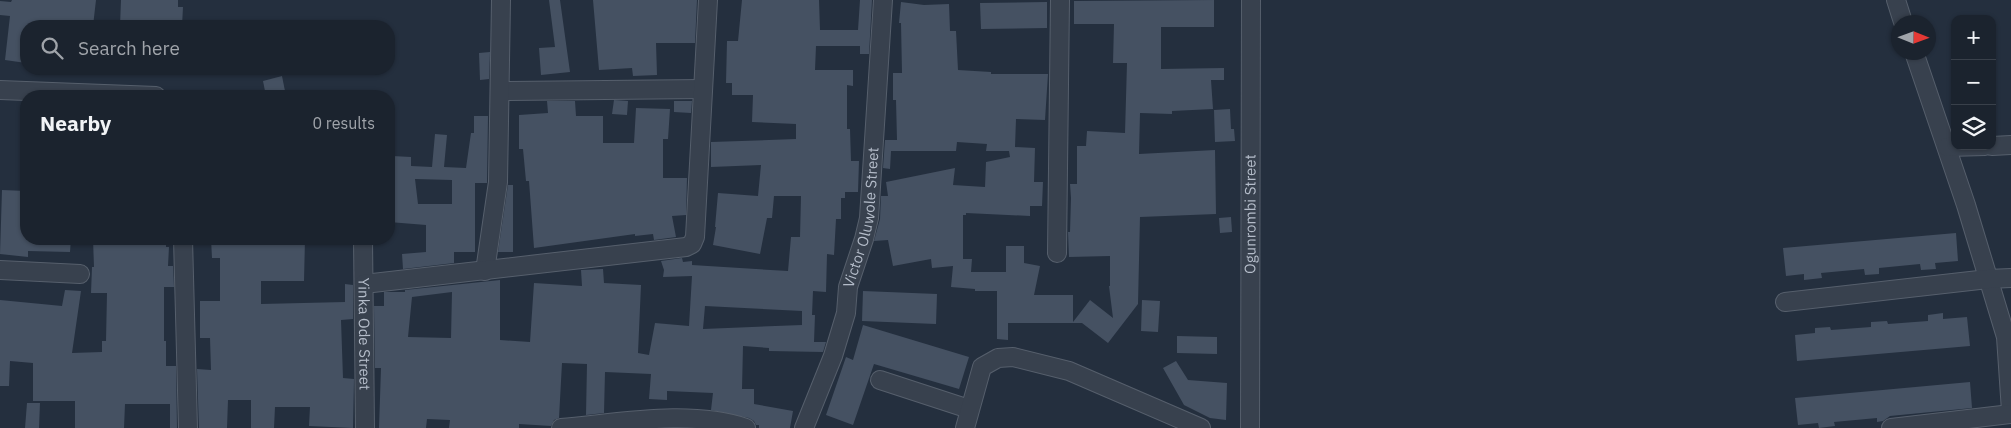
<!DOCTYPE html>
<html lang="en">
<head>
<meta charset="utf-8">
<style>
	:root { --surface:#1b232e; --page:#242b36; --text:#f1f3f6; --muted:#a0a4aa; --line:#39404a }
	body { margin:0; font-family:"IBM Plex Sans",sans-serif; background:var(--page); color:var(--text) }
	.controls { position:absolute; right:15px; top:15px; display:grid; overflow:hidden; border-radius:10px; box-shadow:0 1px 4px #0004 }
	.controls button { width:45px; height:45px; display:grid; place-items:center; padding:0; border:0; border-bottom:1px solid var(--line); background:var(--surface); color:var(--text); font:25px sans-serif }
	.compass { position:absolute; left:1891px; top:15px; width:45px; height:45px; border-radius:50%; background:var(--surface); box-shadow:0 1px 4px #0004; rotate:91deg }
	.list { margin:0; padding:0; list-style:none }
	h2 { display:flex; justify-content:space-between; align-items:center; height:65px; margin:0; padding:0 20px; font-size:21px }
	h2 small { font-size:16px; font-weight:400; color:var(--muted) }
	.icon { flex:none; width:28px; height:28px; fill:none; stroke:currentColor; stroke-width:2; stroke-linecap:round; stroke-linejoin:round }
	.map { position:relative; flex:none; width:2011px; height:428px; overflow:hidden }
	.search { position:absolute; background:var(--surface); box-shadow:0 1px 4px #0004; left:20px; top:20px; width:375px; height:55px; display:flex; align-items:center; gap:12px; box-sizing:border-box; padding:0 18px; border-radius:20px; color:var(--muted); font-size:19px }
	.panel { position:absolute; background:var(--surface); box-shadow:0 1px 4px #0004; left:20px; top:90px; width:375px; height:155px; border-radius:20px }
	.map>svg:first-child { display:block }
</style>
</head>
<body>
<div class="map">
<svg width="2011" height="428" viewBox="0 0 2011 428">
	<rect width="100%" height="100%" fill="#242f3e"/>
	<g fill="#455162" fill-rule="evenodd">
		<polygon points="12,0 96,0 93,26 26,26 26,63 5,60 10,16 0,15 0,1 11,2"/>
		<polygon points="121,0 178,0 178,7 183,7 182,26 120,26"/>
		<polygon points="549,0 560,0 570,72 541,75 539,48 555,47"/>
		<polygon points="593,0 697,0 695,43 656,43 657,75 633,76 632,68 599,70"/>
		<path d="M742,0H819L820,30H858L860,0H872L869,54H860V46H816L815,70H853V86L847,85V129H850L851,161H859L858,192H845V198H841V219H836L834,255L827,254L826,292L813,291L812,315H815L814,342H826L823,352L769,351V348L743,346L742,389H754V404L793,411L790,428H759V425H756L754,421L749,418L711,410L713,393L667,391V400L649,399L651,374L605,372L604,413L586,415L587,364L562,363L559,418L554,420L551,426L519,424V428H449L450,420L427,419L426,428H379L381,368H375L374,306H384V292H405V290L500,280V340L530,342L534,283L582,286L581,270L603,269L604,283L641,285L638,353L649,355L655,323L689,326L692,276L663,277L664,270L661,261L682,258L683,262L692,261V265L788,271L791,237H800L801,196H774L772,218H767L760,254L713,245L716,227H715L718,193L758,196L761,165L711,167V142L796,139V124L752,122L753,95H732V83H726L727,41H738ZM452,292L451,338L408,337L412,297ZM705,306L802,311V325L703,329Z"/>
		<polygon points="1214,0 1214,27 1161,27 1161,69 1224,68 1224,80 1211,80 1213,109 1172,111 1172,114 1140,113 1139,154 1215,150 1216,214 1140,217 1138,304 1108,343 1082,323 1008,323 1008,340 997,339 997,291 975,291 975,289 951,287 953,266 932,268 931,259 893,266 888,240 874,241 880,219 881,196 888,196 886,182 955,168 953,185 985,187 986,162 1010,157 1009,151 986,151 987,144 957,142 956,151 891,151 890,169 883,168 885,140 897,140 896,100 893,100 893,73 902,73 901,23 899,23 901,2 924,5 949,4 950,31 956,31 958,70 991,72 991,74 1048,74 1045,120 1016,119 1015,147 1035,148 1034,182 1043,182 1042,206 1030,206 1030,216 966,213 966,215 963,215 963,259 972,259 971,272 1006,272 1006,246 1024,246 1024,263 1040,266 1034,295 1073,295 1073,322 1090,300 1113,318 1109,286 1110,286 1110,256 1069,257 1068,232 1070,232 1071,198 1070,184 1077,184 1077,146 1086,146 1087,131 1125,133 1127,63 1113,63 1114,24 1074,24 1074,1"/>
		<polygon points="1047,2 1047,28 981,29 980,3"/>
		<polygon points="490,52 489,79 480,80 479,53"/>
		<polygon points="282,76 286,96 266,96 263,81"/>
		<polygon points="614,100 628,101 627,115 612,114"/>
		<polygon points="547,101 575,101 576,116 603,116 603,143 634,143 636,108 670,109 668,139 663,139 663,178 687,178 686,215 672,216 676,237 654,240 653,234 635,236 635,234 534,248 529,181 526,181 523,149 519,149 519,115 548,113"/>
		<polygon points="674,101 692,101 691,113 674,112"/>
		<polygon points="1230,109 1231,129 1234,129 1235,141 1215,142 1214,110"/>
		<path d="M474,116H488L487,183H475V252H454V263L403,269L402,254L426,252V225L389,222V172H391L392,156L411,157V166L432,167L435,134L447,135L444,167L466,168L471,133H474ZM415,179L452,180V204H418Z"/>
		<polygon points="508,185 513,185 513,252 498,252"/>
		<polygon points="2,190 26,191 26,239 71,239 70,252 28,251 28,257 0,254"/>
		<polygon points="1231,217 1232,232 1220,233 1219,218"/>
		<polygon points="1956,233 1958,261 1935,263 1936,269 1921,270 1920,264 1879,268 1879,274 1865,275 1864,269 1821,273 1822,278 1804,280 1804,274 1786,276 1783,248"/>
		<polygon points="93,239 166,239 166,247 169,247 168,266 173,266 174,287 164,287 164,341 166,341 166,366 176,366 177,428 170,428 170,404 125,404 124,428 75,428 75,401 33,401 33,363 10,361 9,386 0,386 0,300 62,306 65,290 81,291 72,353 102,352 102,341 106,341 107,293 91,293 92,267 94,267"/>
		<polygon points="211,239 305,239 304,281 261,281 261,304 345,302 345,284 353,285 353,319 341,320 343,378 354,379 353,428 309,426 310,407 275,407 274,428 251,428 251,400 228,400 227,428 199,428 197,369 211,370 210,338 200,338 200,301 220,301 220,258 212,258"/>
		<polygon points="863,291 937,294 936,324 862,321"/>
		<polygon points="1142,300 1160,301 1158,332 1141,331"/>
		<polygon points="1943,313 1943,319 1967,317 1970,346 1797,361 1795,335 1815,333 1815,328 1830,327 1831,330 1871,327 1871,322 1887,321 1888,324 1928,321 1928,315"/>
		<polygon points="863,325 969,357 959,389 874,364 853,425 826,415 846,357 853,360"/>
		<polygon points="1177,336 1217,337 1217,354 1177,353"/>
		<polygon points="1176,361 1188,380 1227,383 1226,420 1210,418 1184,405 1163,368"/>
		<polygon points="1970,382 1972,408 1890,416 1883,421 1877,422 1877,418 1834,422 1835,426 1819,428 1818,423 1798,425 1795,398"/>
		<polygon points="27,403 40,403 39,428 25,428"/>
	</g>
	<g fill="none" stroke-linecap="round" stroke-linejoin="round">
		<g stroke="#565f6c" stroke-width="20">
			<g id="minor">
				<polyline points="1896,0 1903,22"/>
				<polyline points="1914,52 1966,205 2006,337 2011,411"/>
				<polyline points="0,90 156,96"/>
				<polyline points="500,91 703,89"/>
				<polyline points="1992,146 2011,145"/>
				<polyline points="1947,147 1985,146"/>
				<polyline points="183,239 188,428"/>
				<path id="s1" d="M363,239L365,428"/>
				<polyline points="1057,253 1060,0"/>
				<polyline points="0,270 80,274"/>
				<polyline points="485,271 498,182 501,0"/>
				<polyline points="364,284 686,247 692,244 695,237 708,0"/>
				<polyline points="1785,302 1988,279 2011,278"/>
				<polyline points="880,380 969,409"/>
				<path d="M561,428C619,423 690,409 746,428"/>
				<path id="s2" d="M804,428L833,356L846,313L848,287L864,239L869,218L883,0"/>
				<polyline points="965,428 982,367 998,358 1013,357 1069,371 1201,428"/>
				<path id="s3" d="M1250,428L1251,0"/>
				<polyline points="1891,428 2011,414"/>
			</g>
		</g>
		<use href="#minor" stroke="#38414e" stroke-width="18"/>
	</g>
	<g text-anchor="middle" stroke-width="4" stroke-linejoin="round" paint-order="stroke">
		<g font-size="15" fill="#b4bcc9" stroke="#1d2633">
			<text dy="5" stroke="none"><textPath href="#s3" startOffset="214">Ogunrombi Street</textPath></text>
			<text dy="5" stroke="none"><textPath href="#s2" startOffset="220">Victor Oluwole Street</textPath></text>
			<text dy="5" stroke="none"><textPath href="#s1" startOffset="95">Yinka Ode Street</textPath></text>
		</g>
	</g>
</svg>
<div class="controls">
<button>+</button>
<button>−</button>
<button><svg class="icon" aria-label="layers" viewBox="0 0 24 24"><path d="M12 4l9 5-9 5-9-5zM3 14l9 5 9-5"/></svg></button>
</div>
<svg class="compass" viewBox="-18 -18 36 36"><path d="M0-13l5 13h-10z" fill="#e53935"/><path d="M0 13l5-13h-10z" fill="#a0a4aa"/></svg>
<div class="search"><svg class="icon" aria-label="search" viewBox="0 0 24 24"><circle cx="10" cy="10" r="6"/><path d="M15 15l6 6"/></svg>Search here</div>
<section class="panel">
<h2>Nearby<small>0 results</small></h2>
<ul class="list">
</ul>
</section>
</div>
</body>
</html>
